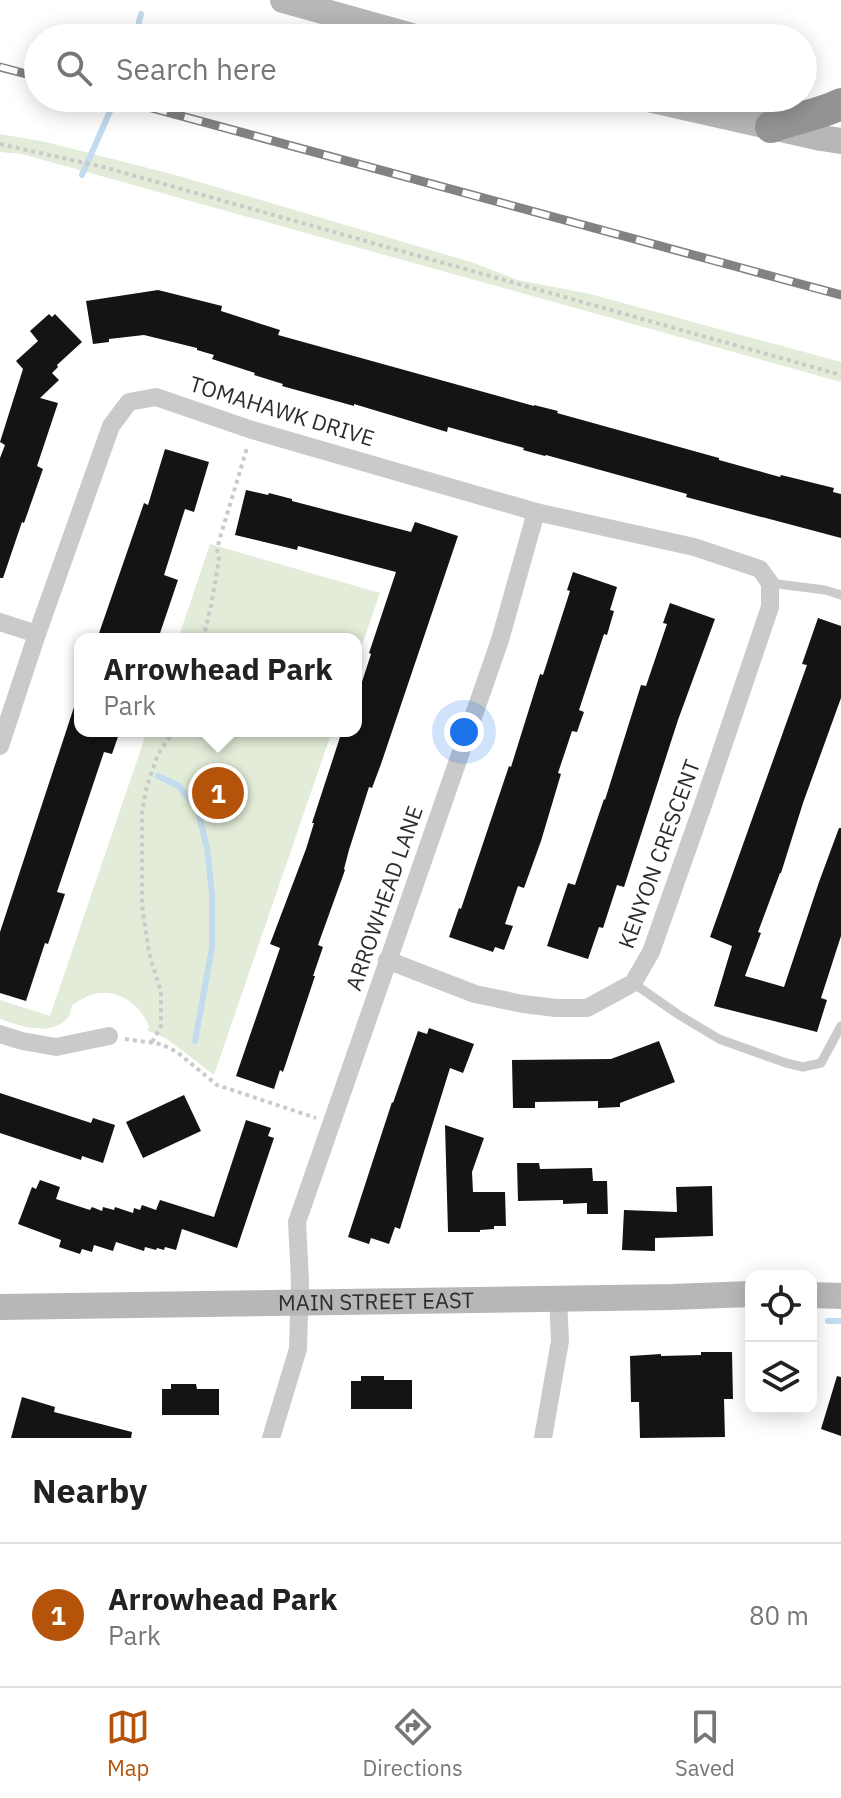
<!DOCTYPE html>
<html lang="en">
<head>
<meta charset="utf-8">
<style>
	:root { --surface:#fff; --page:#f6f6f6; --text:#222; --muted:#767676; --line:#e0e0e0; --accent:#b45309 }
	body { margin:0; font-family:"IBM Plex Sans",sans-serif; background:var(--page); color:var(--text) }
	.controls { position:absolute; right:24px; bottom:24px; display:grid; overflow:hidden; border-radius:16px; box-shadow:0 4px 20px #0003 }
	.controls button { width:72px; height:72px; display:grid; place-items:center; padding:0; border:0; border-bottom:2px solid var(--line); background:var(--surface); color:var(--text); font:40px sans-serif }
	.you { position:absolute; left:464px; top:732px; width:28px; height:28px; margin:-20px; border:6px solid #fff; border-radius:50%; background:#1a73e8; box-shadow:0 0 0 12px #1a73e833 }
	.badge { display:grid; place-items:center; width:52px; height:52px; border-radius:50%; background:var(--accent); color:#fff; font-size:26px; font-weight:700 }
	.pin { position:absolute; translate:-50% -50%; border:4px solid #fff; box-shadow:0 2px 8px #0006 }
	.popup { position:absolute; left:74px; top:633px; width:288px; height:104px; box-sizing:border-box; display:grid; place-content:center; border-radius:16px; background:var(--surface); filter:drop-shadow(0 2px 6px #0005); font-size:26px; white-space:nowrap; color:var(--muted) }
	.popup b { font-size:30px; color:var(--text) }
	.popup::after { content:''; position:absolute; left:50%; top:100%; margin-left:-16px; border:16px solid transparent; border-top-color:var(--surface) }
	.list { margin:0; padding:0; list-style:none }
	h2 { display:flex; justify-content:space-between; align-items:center; height:104px; margin:0; padding:0 32px; font-size:34px }
	h2 small { font-size:26px; font-weight:400; color:var(--muted) }
	.list li { display:grid; grid-template-columns:52px 1fr auto; gap:24px; align-items:center; box-sizing:border-box; height:144px; padding:0 32px; border-top:2px solid var(--line) }
	.list b { display:block; font-size:30px; white-space:nowrap }
	.list p { margin:0; font-size:26px; white-space:nowrap; color:var(--muted) }
	.list em { font-size:26px; font-style:normal; color:var(--muted) }
	.icon { flex:none; width:44px; height:44px; fill:none; stroke:currentColor; stroke-width:2; stroke-linecap:round; stroke-linejoin:round }
	.map { position:relative; flex:none; width:841px; height:1438px; overflow:hidden }
	.search { position:absolute; background:var(--surface); box-shadow:0 4px 20px #0003; left:24px; right:24px; top:24px; height:88px; display:flex; align-items:center; gap:20px; box-sizing:border-box; padding:0 28px; border-radius:44px; color:var(--muted); font-size:30px }
	.sheet { height:248px; background:var(--surface) }
	nav { display:flex; justify-content:space-around; align-items:center; box-sizing:border-box; height:112px; border-top:2px solid var(--line); background:var(--surface); font-size:22px; color:var(--muted) }
	nav a { display:grid; justify-items:center; gap:4px }
	nav .on { color:var(--accent) }
	.map>svg:first-child { display:block }
</style>
</head>
<body>
<div class="map">
<svg width="841" height="1438" viewBox="0 0 841 1438">
	<rect width="100%" height="100%" fill="#fff"/>
	<g fill="#e2ecd8">
		<polygon points="0,134 46,142 179,176 471,262 518,280 590,294 841,362 841,382 22,154 0,152"/>
		<polygon points="210,544 380,593 356,662 356,639 178,639"/>
		<path d="M147,731H332L214,1075L167,1039L147,1030L149,1027C141,1004 115,986 91,995C85,997 79,1001 73,1004C71,1008 71,1013 69,1016C53,1038 20,1026 0,1019V1000L50,1016Z"/>
	</g>
	<g fill="none" stroke-linecap="round" stroke-linejoin="round">
		<g stroke="#c2dbee" stroke-width="6">
			<polyline points="135,38 141,14"/>
			<polyline points="82,175 111,109"/>
			<polyline points="158,776 179,786 198,811 207,848 212,894 212,948 195,1041"/>
			<polyline points="828,1321 841,1321"/>
		</g>
	</g>
	<g fill="#141414">
		<polygon points="158,290 222,306 221,311 280,330 278,335 534,406 534,405 558,411 557,413 719,458 719,460 780,477 781,475 834,488 833,492 841,494 841,538 720,506 686,497 687,494 546,455 545,456 523,450 524,448 448,427 447,432 354,404 354,406 282,386 283,384 254,375 255,373 212,359 214,355 197,350 197,348 144,335 109,339 109,342 93,344 86,301"/>
		<polygon points="49,314 52,317 55,314 82,342 57,365 58,367 52,373 59,380 40,398 58,403 37,466 43,469 24,523 22,522 3,578 0,578 0,458 5,445 0,442 23,369 16,361 38,341 30,331"/>
		<polygon points="165,449 209,462 194,512 185,509 164,575 178,580 158,639 97,639 144,503 148,505"/>
		<polygon points="246,490 268,495 269,493 292,499 292,501 411,532 415,522 458,536 381,764 372,788 369,787 349,850 344,869 345,870 318,945 323,947 313,976 315,976 283,1072 280,1070 274,1089 236,1076 280,948 270,944 306,849 314,823 312,823 342,731 356,731 356,683 361,685 371,654 369,653 396,572 298,546 297,550 235,535"/>
		<polygon points="573,572 617,587 610,610 614,611 607,635 604,634 579,710 584,712 577,732 572,731 558,773 561,774 541,841 524,888 518,886 505,924 513,926 504,950 495,947 493,952 449,937 459,908 461,909 509,766 511,767 540,674 543,675 570,591 567,590"/>
		<polygon points="670,603 715,619 678,720 624,887 617,885 603,928 599,927 588,959 547,946 568,883 575,885 604,799 605,800 641,685 646,686 667,624 663,623"/>
		<polygon points="818,618 841,626 841,698 803,803 781,873 780,873 758,932 761,933 745,976 784,987 819,882 839,828 841,828 841,936 821,998 827,1000 817,1032 714,1006 732,946 710,937 807,665 802,664"/>
		<polygon points="77,698 80,698 80,731 120,731 112,754 104,752 57,892 65,894 48,944 45,943 26,1001 0,993 0,932"/>
		<polygon points="429,1028 474,1044 463,1073 450,1068 400,1229 395,1227 389,1244 371,1238 369,1244 348,1237 392,1102 393,1103 418,1031 427,1034"/>
		<polygon points="659,1041 675,1082 620,1103 620,1107 598,1108 598,1101 535,1102 535,1108 513,1108 512,1060 611,1059"/>
		<polygon points="0,1093 91,1123 93,1118 115,1125 103,1163 82,1156 81,1160 0,1133"/>
		<polygon points="184,1095 201,1131 143,1158 126,1122"/>
		<polygon points="246,1120 271,1128 268,1136 274,1138 237,1248 182,1229 176,1250 165,1247 164,1250 157,1248 156,1250 145,1247 144,1251 116,1242 113,1251 94,1245 92,1252 82,1249 80,1254 59,1247 61,1240 18,1224 32,1187 36,1189 40,1180 60,1187 56,1199 90,1210 92,1207 102,1211 103,1207 114,1210 115,1207 133,1213 134,1208 140,1210 142,1205 156,1210 160,1200 214,1217"/>
		<polygon points="445,1125 484,1138 472,1172 473,1192 505,1192 506,1226 494,1226 494,1229 480,1230 480,1232 448,1232"/>
		<polygon points="517,1163 539,1163 540,1169 592,1168 593,1181 607,1181 608,1214 587,1214 587,1203 563,1204 563,1200 518,1201"/>
		<polygon points="712,1186 713,1236 655,1238 655,1251 622,1250 624,1210 677,1212 676,1187"/>
		<polygon points="701,1352 732,1352 733,1399 724,1399 725,1437 640,1438 639,1402 631,1402 630,1356 661,1354 661,1356 701,1355"/>
		<polygon points="361,1376 384,1376 384,1380 412,1380 412,1409 351,1409 351,1381 361,1381"/>
		<polygon points="837,1376 841,1377 841,1436 821,1429"/>
		<polygon points="171,1384 196,1384 197,1389 219,1389 219,1415 162,1415 162,1389 171,1389"/>
		<polygon points="22,1397 55,1407 54,1412 132,1432 131,1438 11,1438"/>
	</g>
	<g fill="none" stroke-linecap="round" stroke-linejoin="round">
		<g stroke="#cacaca" stroke-width="4" stroke-dasharray="4 4" stroke-linecap="butt">
			<polyline points="0,144 107,168 841,375"/>
			<polyline points="203,639 211,606 219,559 217,553 219,541 247,448"/>
			<polyline points="125,1039 161,1044 177,1052 217,1085 316,1118"/>
			<polyline points="152,1042 161,1026 161,992 149,953 142,905 142,811 147,786 158,754 169,738 172,731"/>
		</g>
		<g stroke="#cacaca" stroke-width="9">
			<polyline points="770,583 825,590 841,595"/>
			<polyline points="633,983 679,1015 719,1039 786,1063 803,1067 821,1063 841,1026"/>
		</g>
		<g stroke="#cacaca" stroke-width="18">
			<polyline points="0,622 37,634"/>
			<polyline points="0,746 37,634 111,426 129,402 156,397 252,430 536,512 694,547 760,569 770,583 770,607 704,802 651,952 633,983 587,1008 556,1008 523,1004 475,994 387,960"/>
			<polyline points="0,1034 22,1041 56,1047 109,1036"/>
			<polyline points="271,1438 298,1349 300,1281 297,1222 500,640 536,512"/>
			<polyline points="543,1438 560,1341 558,1298"/>
		</g>
		<g stroke="#b7b7b7" stroke-width="26">
			<polyline points="283,0 419,38"/>
			<polyline points="644,98 821,138 841,141"/>
			<polyline points="811,1295 841,1296"/>
			<path id="s1" d="M0,1307L671,1297L751,1294"/>
		</g>
		<path stroke="#949494" stroke-width="32" d="M771,127C794,118 819,115 841,104"/>
		<g stroke="#828282" stroke-width="9">
			<g id="rail">
				<polyline points="0,67 38,77"/>
				<polyline points="115,98 841,295"/>
			</g>
		</g>
		<use href="#rail" stroke="#fff" stroke-width="6" stroke-dasharray="18" stroke-linecap="butt"/>
	</g>
	<g text-anchor="middle" stroke-width="8" stroke-linejoin="round" paint-order="stroke">
		<g font-size="22" fill="#2d2d2d" stroke="#fff">
			<text transform="translate(282 411) rotate(17)" y="8">TOMAHAWK DRIVE</text>
			<text transform="translate(659 854) rotate(-70)" y="8">KENYON CRESCENT</text>
			<text transform="translate(384 898) rotate(-71)" y="8">ARROWHEAD LANE</text>
			<text dy="8" stroke="none"><textPath href="#s1" startOffset="376">MAIN STREET EAST</textPath></text>
		</g>
	</g>
</svg>
<div class="controls">
<button><svg class="icon" aria-label="locate" viewBox="0 0 24 24"><circle cx="12" cy="12" r="6"/><path d="M12 2v4M12 18v4M2 12h4M18 12h4"/></svg></button>
<button><svg class="icon" aria-label="layers" viewBox="0 0 24 24"><path d="M12 4l9 5-9 5-9-5zM3 14l9 5 9-5"/></svg></button>
</div>
<div class="you"></div>
<div class="pin badge" style="left:218px;top:793px">1</div>
<div class="popup"><b>Arrowhead Park</b>Park</div>
<div class="search"><svg class="icon" aria-label="search" viewBox="0 0 24 24"><circle cx="10" cy="10" r="6"/><path d="M15 15l6 6"/></svg>Search here</div>
</div>
<section class="sheet">
<h2>Nearby<small></small></h2>
<ul class="list">
<li><span class="badge">1</span><div><b>Arrowhead Park</b><p>Park</p></div><em>80 m</em></li>
</ul>
</section>
<nav>
<a class="on"><svg class="icon" aria-label="map" viewBox="0 0 24 24"><path d="M3 6l6-2 6 2 6-2v14l-6 2-6-2-6 2zM9 4v14M15 6v14"/></svg>Map</a>
<a><svg class="icon" aria-label="directions" viewBox="0 0 24 24"><path d="M12 3l9 9-9 9-9-9zM9 14v-3h6M13 9l2 2-2 2"/></svg>Directions</a>
<a><svg class="icon" aria-label="saved" viewBox="0 0 24 24"><path d="M7 4h10v16l-5-4-5 4z"/></svg>Saved</a>
</nav>
</body>
</html>
